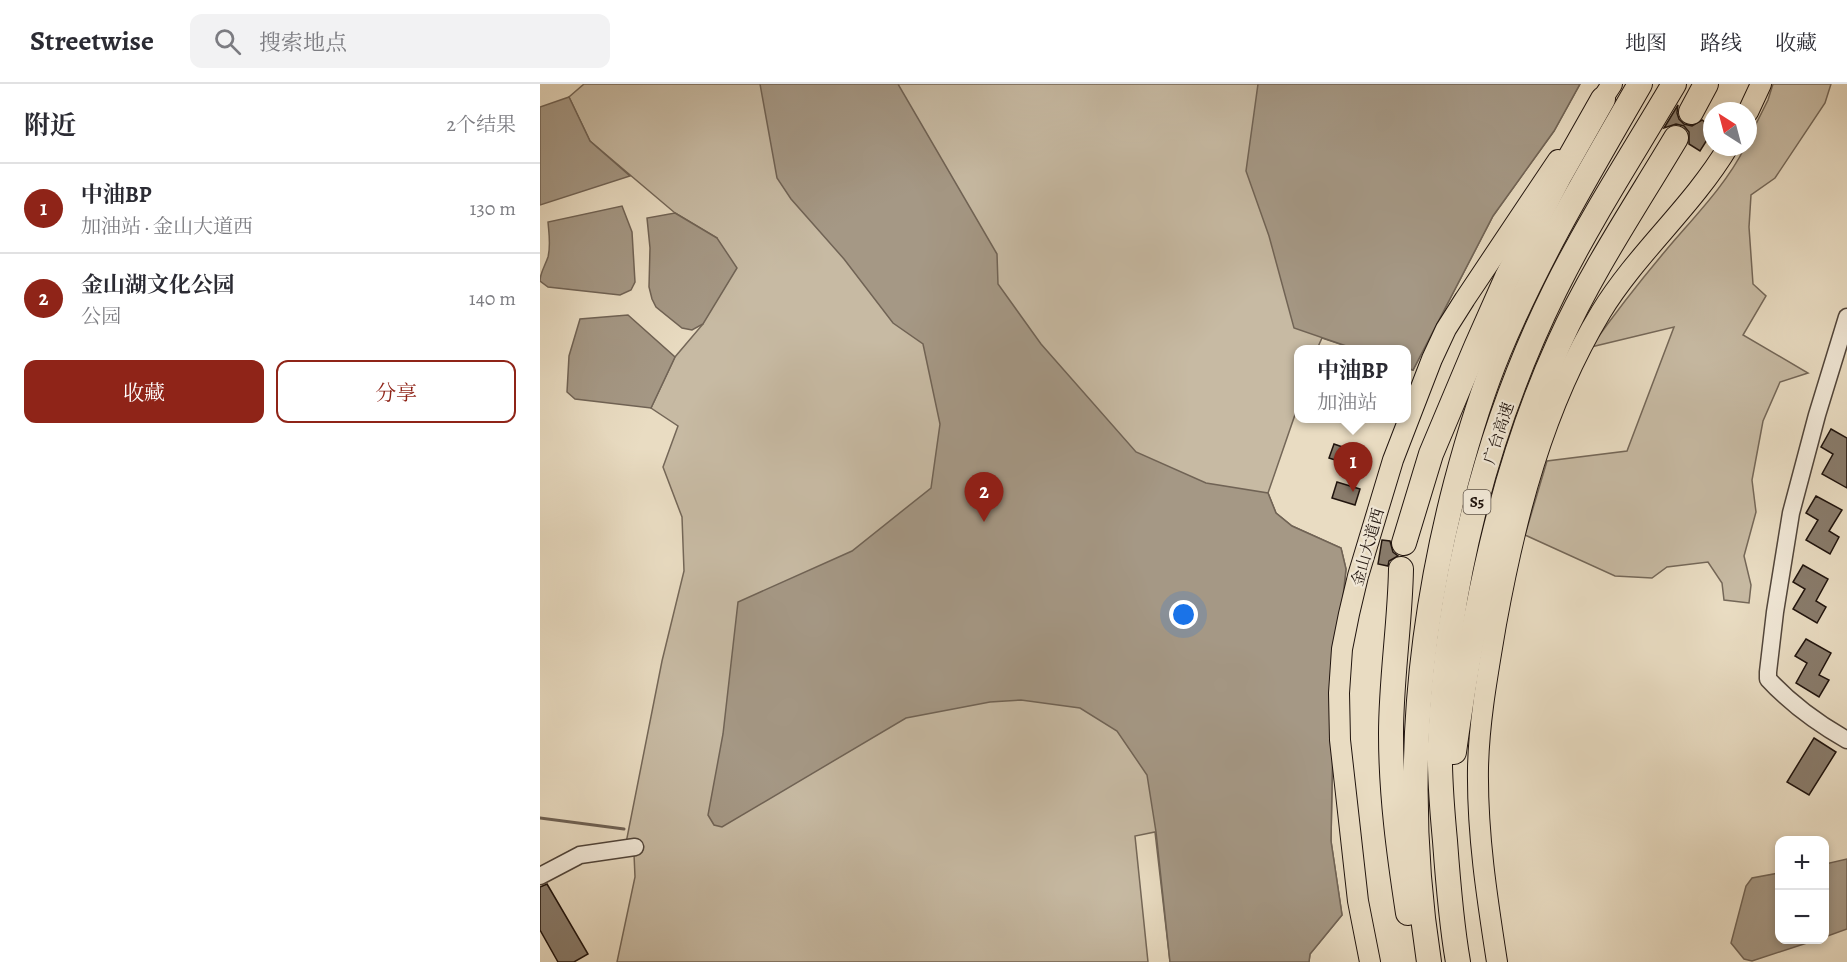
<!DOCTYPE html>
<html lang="zh">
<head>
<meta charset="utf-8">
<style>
	:root { --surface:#fff; --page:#f2f2f3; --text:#2b2b33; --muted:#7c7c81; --line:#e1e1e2; --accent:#8f2418 }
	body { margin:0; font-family:Alegreya,"Noto Serif SC",serif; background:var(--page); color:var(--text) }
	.controls { position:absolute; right:18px; bottom:18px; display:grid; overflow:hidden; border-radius:12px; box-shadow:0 3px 9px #0003 }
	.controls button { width:54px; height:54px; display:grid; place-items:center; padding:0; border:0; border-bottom:2px solid var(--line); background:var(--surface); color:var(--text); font:30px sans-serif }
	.compass { position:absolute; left:1163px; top:18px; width:54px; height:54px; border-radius:50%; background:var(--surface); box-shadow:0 3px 9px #0003; rotate:324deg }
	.you { position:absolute; left:644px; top:531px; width:21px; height:21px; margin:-15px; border:4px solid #fff; border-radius:50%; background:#1a73e8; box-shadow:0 0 0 9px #1a73e833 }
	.badge { display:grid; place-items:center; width:39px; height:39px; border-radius:50%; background:var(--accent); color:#fff; font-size:20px; font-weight:700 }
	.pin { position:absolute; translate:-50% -50px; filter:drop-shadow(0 2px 3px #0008) }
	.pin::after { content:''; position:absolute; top:32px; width:21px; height:18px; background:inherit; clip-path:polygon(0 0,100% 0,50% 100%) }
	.popup { position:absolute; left:754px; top:261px; width:117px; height:78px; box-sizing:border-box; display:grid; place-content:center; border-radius:12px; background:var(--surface); filter:drop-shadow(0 2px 4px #0005); font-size:20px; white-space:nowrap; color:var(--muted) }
	.popup b { font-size:22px; color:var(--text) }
	.popup::after { content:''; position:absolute; left:50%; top:100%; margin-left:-12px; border:12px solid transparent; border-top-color:var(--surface) }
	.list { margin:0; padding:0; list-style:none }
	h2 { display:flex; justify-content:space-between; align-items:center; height:78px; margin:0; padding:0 24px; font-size:26px }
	h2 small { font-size:20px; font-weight:400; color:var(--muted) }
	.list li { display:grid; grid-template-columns:39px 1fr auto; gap:18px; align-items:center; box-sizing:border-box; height:90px; padding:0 24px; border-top:2px solid var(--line) }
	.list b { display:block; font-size:22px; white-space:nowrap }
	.list p { margin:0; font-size:20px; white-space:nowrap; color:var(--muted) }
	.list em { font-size:20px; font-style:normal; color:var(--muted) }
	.actions { display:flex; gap:12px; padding:18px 24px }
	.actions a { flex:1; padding:14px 0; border:2px solid var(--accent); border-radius:12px; text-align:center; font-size:21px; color:var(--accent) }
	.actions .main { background:var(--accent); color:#fff }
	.icon { flex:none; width:33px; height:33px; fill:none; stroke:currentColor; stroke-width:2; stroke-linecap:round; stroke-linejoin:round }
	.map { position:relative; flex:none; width:1307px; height:878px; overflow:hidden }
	header { display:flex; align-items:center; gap:36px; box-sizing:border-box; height:84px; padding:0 30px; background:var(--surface); border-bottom:2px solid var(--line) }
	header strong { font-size:28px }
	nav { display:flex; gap:33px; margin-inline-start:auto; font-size:21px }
	.search { width:420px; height:54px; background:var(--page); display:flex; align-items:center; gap:15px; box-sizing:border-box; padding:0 21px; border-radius:12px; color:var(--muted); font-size:22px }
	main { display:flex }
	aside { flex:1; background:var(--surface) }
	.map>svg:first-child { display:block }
</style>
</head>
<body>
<header>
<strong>Streetwise</strong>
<div class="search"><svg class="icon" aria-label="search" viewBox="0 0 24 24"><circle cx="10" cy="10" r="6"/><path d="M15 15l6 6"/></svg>搜索地点</div>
<nav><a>地图</a><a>路线</a><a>收藏</a></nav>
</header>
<main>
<aside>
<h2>附近<small>2个结果</small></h2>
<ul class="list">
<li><span class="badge">1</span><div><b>中油BP</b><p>加油站 · 金山大道西</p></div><em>130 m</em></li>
<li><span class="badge">2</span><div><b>金山湖文化公园</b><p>公园</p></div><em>140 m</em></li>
</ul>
<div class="actions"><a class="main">收藏</a><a>分享</a></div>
</aside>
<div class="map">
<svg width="1307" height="878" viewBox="0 0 1307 878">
	<rect width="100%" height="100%" fill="#e9dcc2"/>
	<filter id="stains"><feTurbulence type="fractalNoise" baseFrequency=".00333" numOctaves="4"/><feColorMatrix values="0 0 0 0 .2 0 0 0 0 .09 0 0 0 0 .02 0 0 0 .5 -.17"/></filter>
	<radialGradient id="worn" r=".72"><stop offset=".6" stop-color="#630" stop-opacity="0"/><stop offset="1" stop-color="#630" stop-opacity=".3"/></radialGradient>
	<g fill="#c7baa3" stroke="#746758" stroke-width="1.5">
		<polygon points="44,0 1040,0 1014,47 953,132 873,286 867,284 867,266 815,265 782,254 777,265 759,266 759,319 728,409 736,429 752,442 801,464 806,485 794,596 791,757 802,831 770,870 769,878 630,878 615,748 595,752 608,878 77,878 95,793 94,770 84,769 122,577 144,487 142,433 123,383 138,342 111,324 135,273 163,240 177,154 135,129 50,57 29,13"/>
		<path d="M1233,0H1291L1285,19L1235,94L1211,111L1209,143L1213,200L1226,212L1203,251L1268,289L1240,298L1223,337L1212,396L1216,428L1204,472L1211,501L1209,519L1184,516L1182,499L1168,478L1127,483L1112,494L1075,492L985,451L1007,377L1087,367L1134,243L1051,263C1075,229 1100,197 1127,165C1154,133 1186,101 1205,63H1208V56L1228,16Z"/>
	</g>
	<g fill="#a59885" stroke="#706355" stroke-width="1.5">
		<polygon points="220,0 358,0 457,170 458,200 501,260 596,368 666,399 728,409 736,429 752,442 801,464 806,485 794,596 791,757 802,831 770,870 769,878 630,878 616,748 607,691 577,647 540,624 481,616 450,618 366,634 182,743 174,741 168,731 183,650 198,518 312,467 391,404 400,340 383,260 353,239 304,175 251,115 237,94"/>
		<polygon points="718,0 1040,0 1014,47 953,132 873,286 867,284 867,266 815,265 754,244 729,152 706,87"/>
		<polygon points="29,13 50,57 90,92 0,121 0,23"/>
		<path d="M82,122L92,148L95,198L91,206L80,211L8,203L0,197C0,189 5,182 8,173C11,161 9,150 8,138Z"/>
		<polygon points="135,129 177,154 197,184 163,240 152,246 142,244 116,223 112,215 109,203 110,164 107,134"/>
		<polygon points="88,231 135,273 111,324 35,315 27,308 29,272 40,235"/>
		<polygon points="1307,775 1307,845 1285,853 1285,780"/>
		<polygon points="1239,789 1240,856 1276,856 1212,877 1204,875 1191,859 1206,802 1212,794"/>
	</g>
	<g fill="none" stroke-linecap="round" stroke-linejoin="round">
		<polyline stroke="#706355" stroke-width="3" points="0,734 84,745"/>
	</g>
	<g fill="#897c6c" stroke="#20140e" stroke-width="1.5">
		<polygon points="1138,21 1137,29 1139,35 1144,40 1152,42 1162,36 1172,43 1172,48 1160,67 1149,60 1149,48 1144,42 1136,40 1124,44"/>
		<polygon points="1291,345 1307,354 1307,404 1282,390 1293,370 1281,363"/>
		<polygon points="794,360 828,372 823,385 789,374"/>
		<polygon points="797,398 820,405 815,421 792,414"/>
		<polygon points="1276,412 1302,426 1289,447 1299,453 1290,470 1266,456 1278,436 1266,429"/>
		<polygon points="842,456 850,457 853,468 858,472 849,477 848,482 838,480"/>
		<polygon points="1263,481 1288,495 1276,517 1286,523 1277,539 1253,525 1265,505 1253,498"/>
		<polygon points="1266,555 1291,569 1279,591 1289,596 1279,613 1256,599 1267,579 1255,572"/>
		<polygon points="1274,654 1296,668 1269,711 1247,698"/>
		<polygon points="7,800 48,870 34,878 18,878 0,846 0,803"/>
	</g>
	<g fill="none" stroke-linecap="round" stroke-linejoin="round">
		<g stroke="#52463b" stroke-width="19">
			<g id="minor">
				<path d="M1307,233L1277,331L1251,429L1235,528L1228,588V595C1252,621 1277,639 1307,656"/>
				<polyline points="0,792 40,771 95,763"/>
			</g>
		</g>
		<g stroke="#20140e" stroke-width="22">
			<g id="major">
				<polyline points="1055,26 1072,0"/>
				<polyline points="1208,28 1221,0"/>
				<polyline points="830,878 818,817 800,656 799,609 802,565 809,530 818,492 853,376 892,275 906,245 925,215 1018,76"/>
				<path d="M957,878C947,814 937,749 938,684C939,636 948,588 956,540C976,431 1003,324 1061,228C1097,169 1152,123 1188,63"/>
			</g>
		</g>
		<g stroke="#20140e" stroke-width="26">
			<g id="highway">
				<polyline points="1151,28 1166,0"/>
				<polyline points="864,459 891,370 936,263 967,193 1020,91 1063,15"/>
				<path d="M861,485C860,540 851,595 851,650C851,711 859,770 868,829"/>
				<path d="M914,668C933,531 961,386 1019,259C1051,188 1096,121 1136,54"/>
				<path d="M889,878C864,718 875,556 916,399C928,354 941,310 959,267C998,174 1050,87 1100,0"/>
				<path d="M918,878C911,838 908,798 905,757C902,725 899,692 900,660C906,504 946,346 1015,206C1050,135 1094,68 1134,0"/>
			</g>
		</g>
		<use href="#minor" stroke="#f1e8d7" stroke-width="16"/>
		<use href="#major" stroke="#e9dcc2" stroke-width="20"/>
		<use href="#highway" stroke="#e9dcc2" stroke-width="24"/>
	</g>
	<g text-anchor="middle" stroke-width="4.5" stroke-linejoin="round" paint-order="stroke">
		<rect fill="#f1e8d7" stroke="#5f544a" stroke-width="1.5" x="923.5" y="406" width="27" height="24" rx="4.5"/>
		<g font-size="15" font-weight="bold" fill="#20140e">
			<text x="937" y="423">S5</text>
		</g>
		<g font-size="16" fill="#20140e" stroke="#f1e8d7">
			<text transform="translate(958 349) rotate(-72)" y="6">广台高速</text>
			<text transform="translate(827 463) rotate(-74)" y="6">金山大道西</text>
		</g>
	</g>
	<rect width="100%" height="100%" filter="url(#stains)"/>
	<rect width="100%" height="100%" fill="url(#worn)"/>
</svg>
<div class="controls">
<button>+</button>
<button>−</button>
</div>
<svg class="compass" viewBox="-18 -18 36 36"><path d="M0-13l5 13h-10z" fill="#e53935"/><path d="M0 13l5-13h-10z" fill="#7c7c81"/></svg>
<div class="you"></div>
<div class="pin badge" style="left:813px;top:408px">1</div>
<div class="popup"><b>中油BP</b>加油站</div>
<div class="pin badge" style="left:444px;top:438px">2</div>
</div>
</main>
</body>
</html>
